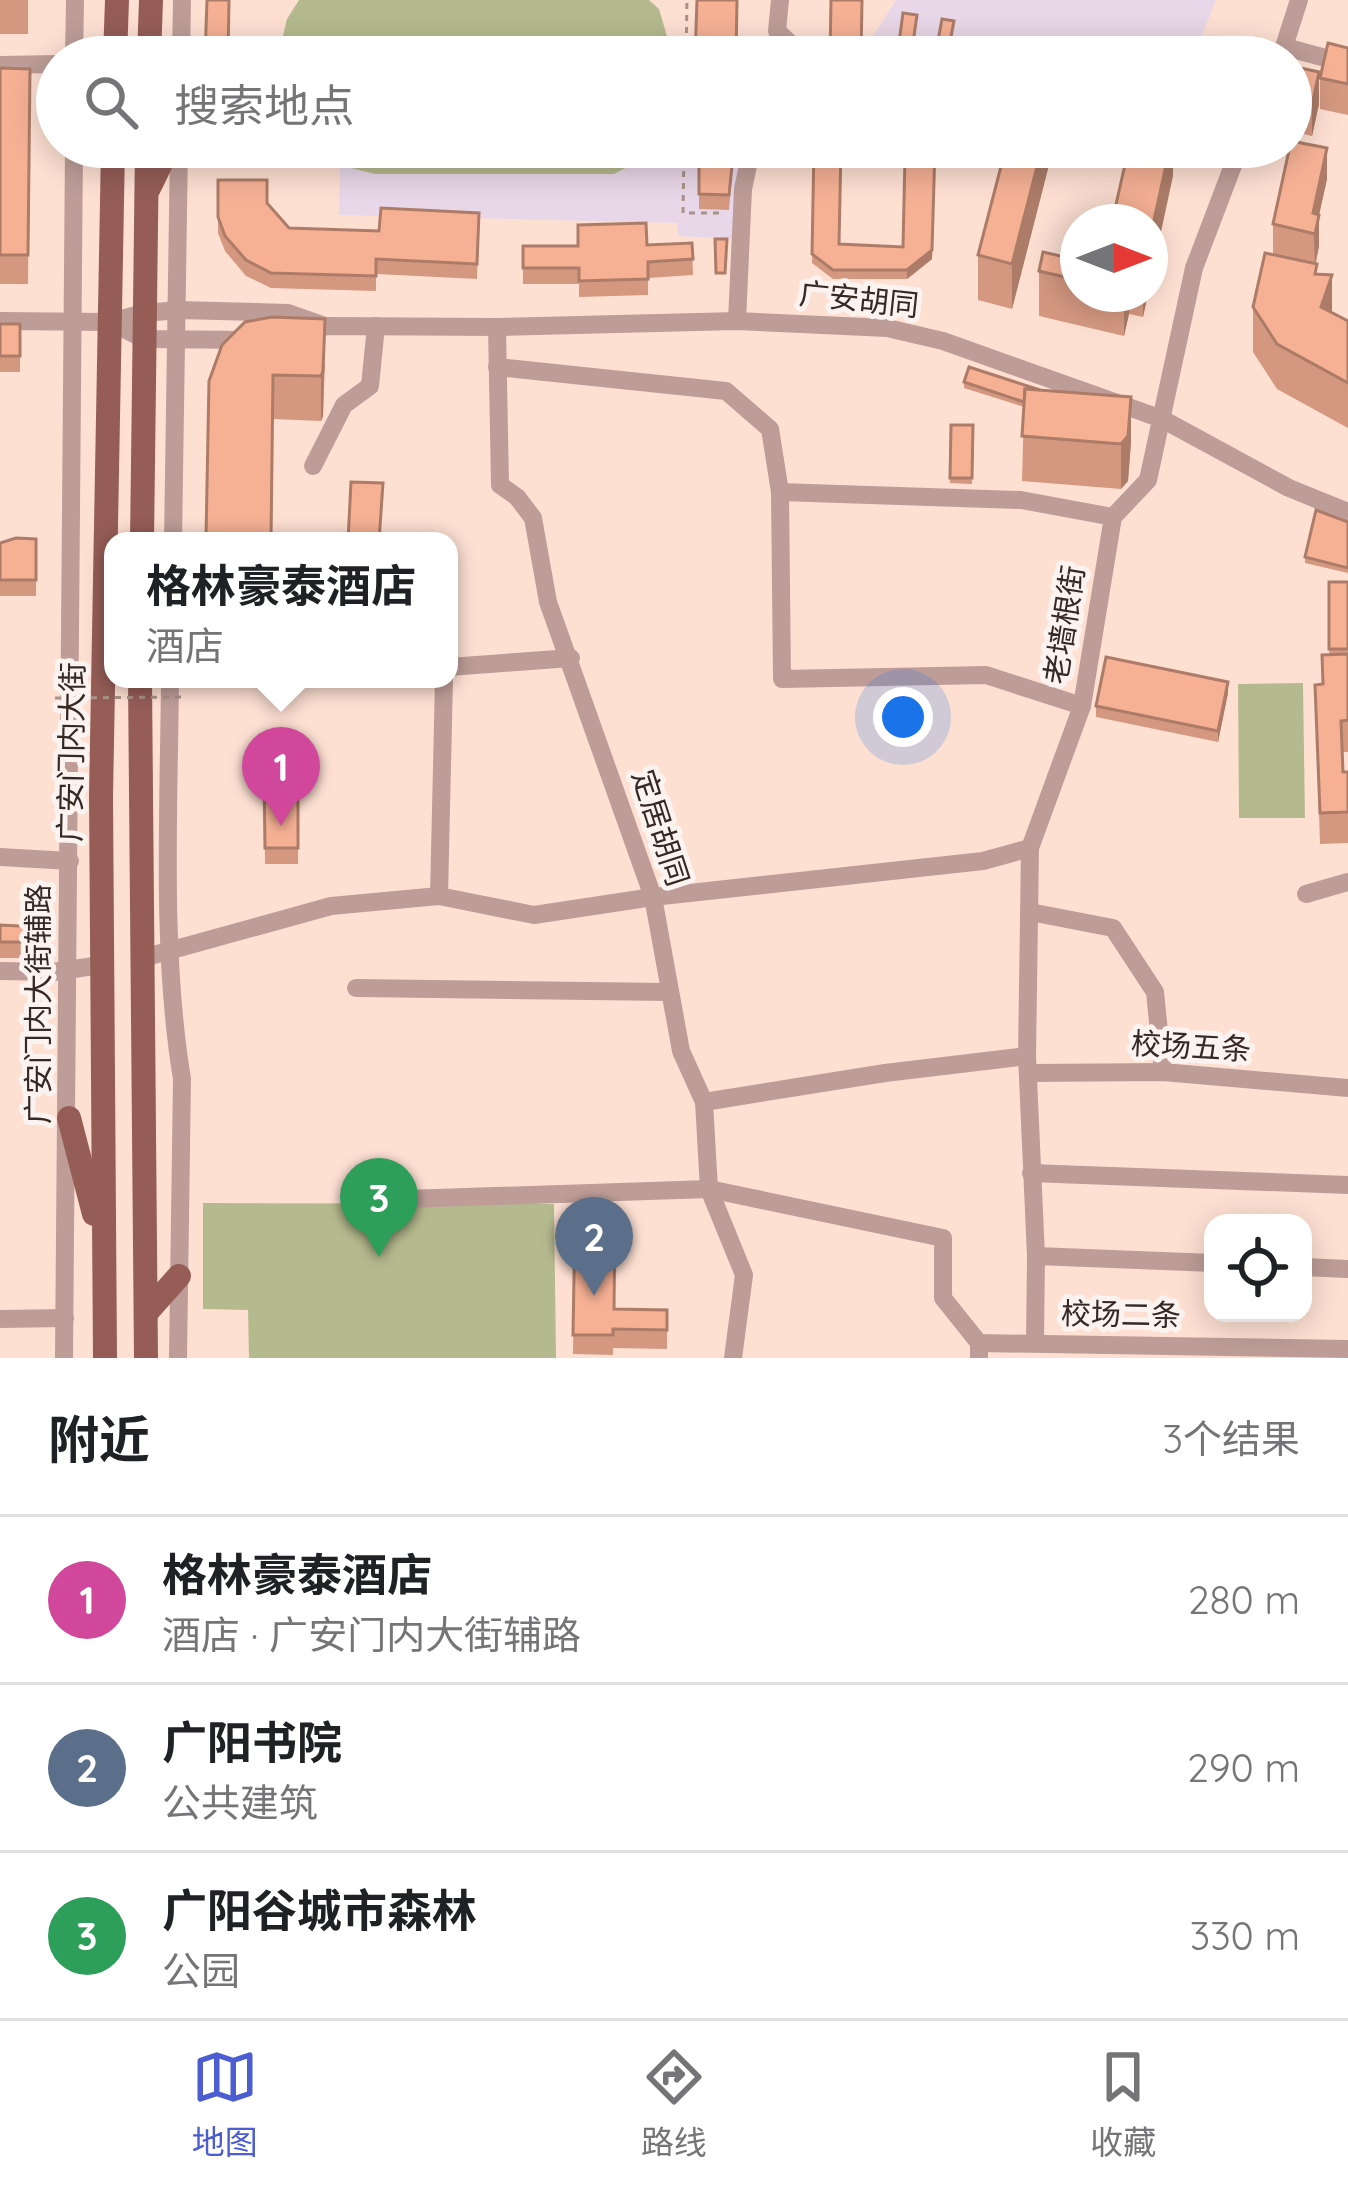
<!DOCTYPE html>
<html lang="zh">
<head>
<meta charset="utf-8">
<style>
	:root { --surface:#fff; --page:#f2f2f2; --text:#202124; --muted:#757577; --line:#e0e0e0; --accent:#4b5dd1 }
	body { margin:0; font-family:Quicksand,"Noto Sans SC",sans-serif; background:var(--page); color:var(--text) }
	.controls { position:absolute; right:36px; bottom:36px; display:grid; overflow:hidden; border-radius:24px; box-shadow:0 6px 30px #0003 }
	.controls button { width:108px; height:108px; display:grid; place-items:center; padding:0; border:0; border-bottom:3px solid var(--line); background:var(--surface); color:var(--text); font:60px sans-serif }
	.compass { position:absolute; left:1060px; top:204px; width:108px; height:108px; border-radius:50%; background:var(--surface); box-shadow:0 6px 30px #0003; rotate:90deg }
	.you { position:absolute; left:903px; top:717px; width:42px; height:42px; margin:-30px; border:9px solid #fff; border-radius:50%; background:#1a73e8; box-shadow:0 0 0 18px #1a73e833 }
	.badge { display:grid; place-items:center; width:78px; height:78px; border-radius:50%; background:var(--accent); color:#fff; font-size:39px; font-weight:700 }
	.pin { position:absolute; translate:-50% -99px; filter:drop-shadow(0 3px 6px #0008) }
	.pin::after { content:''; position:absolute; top:63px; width:42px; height:36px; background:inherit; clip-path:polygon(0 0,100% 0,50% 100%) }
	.popup { position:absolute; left:104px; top:532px; width:354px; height:156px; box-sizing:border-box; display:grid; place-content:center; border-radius:24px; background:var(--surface); filter:drop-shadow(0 3px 9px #0005); font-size:39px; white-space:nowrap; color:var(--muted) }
	.popup b { font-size:45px; color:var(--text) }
	.popup::after { content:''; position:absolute; left:50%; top:100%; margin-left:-24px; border:24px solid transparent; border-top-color:var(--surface) }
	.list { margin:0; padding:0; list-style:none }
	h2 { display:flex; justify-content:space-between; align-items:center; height:156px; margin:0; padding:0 48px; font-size:51px }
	h2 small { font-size:39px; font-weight:400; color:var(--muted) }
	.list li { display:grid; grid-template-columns:78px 1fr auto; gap:36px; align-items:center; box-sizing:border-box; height:168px; padding:0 48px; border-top:3px solid var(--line) }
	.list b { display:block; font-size:45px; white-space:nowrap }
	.list p { margin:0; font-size:39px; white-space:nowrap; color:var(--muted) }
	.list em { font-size:39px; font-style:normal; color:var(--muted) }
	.icon { flex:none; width:66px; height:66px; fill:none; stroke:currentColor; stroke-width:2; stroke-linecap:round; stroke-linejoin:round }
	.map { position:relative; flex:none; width:1348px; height:1358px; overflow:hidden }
	.search { position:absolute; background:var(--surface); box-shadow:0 6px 30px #0003; left:36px; right:36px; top:36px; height:132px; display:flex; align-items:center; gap:30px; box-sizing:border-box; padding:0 42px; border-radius:66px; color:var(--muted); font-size:45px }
	.sheet { height:660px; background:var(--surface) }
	nav { display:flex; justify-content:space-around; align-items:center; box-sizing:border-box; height:168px; border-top:3px solid var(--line); background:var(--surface); font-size:33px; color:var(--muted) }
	nav a { display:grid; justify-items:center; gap:6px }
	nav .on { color:var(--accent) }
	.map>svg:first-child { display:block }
</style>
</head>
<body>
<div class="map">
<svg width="1348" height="1358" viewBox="0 0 1348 1358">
	<rect width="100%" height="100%" fill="#fee0d3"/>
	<g fill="#e8d7e8">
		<polygon points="896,0 1216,0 1193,57 1174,57 1152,48 1148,57 871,57 872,38"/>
		<polygon points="314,147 747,147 735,239 678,236 677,223 339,215 340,163"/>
	</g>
	<g fill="#b5ba8e">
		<polygon points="299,0 649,0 659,9 673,57 278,57 287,19"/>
		<polygon points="314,147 653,147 646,157 614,174 375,174 347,167"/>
		<polygon points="1303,683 1305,818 1239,818 1238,684"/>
		<polygon points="203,1203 554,1204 556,1358 249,1358 248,1310 203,1309"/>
	</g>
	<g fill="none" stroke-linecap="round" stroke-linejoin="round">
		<g stroke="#a99288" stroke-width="3" stroke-dasharray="6 6" stroke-linecap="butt">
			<polyline points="686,57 687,0"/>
			<polyline points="684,147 683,213 724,213"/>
		</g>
		<g stroke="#be9d98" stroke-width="18">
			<polyline points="780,0 777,31 795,48 795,57"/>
			<polyline points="1285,47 1348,64"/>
			<polyline points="1282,53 1299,0"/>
			<polyline points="74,57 75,0"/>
			<polyline points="181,57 182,0"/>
			<polyline points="0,65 57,64"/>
			<polyline points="0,321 110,322 144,313 179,310 288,313 322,325"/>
			<polyline points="737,321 743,189 752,147"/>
			<polyline points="110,322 144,339 251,340"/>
			<polyline points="497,327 500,485 517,497 533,518 548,602 653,897 681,1051 704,1102 709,1189 744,1275 733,1358"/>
			<polyline points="302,334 327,326 497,327 737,321 887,328 943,341 1162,419 1289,488 1348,512"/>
			<polyline points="497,367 726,391 770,429 780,492 782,679 986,675 1082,706"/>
			<polyline points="313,466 344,405 370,386 376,326"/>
			<polyline points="780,492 1021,500 1113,517"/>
			<polyline points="173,541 179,147"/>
			<polyline points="449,667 571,658"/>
			<path d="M170,679C169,808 161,952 182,1079L178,1358"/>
			<polyline points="1030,848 1082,706 1113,517 1148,480 1194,268 1240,147"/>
			<polyline points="0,857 70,861"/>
			<polyline points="1306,894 1348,882"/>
			<polyline points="439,896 444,679"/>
			<polyline points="1030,912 1113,928 1155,992 1163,1072"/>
			<polyline points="143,958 331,906 439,896 534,915 653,897 983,861 1030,848 1027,1056 1036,1256 1035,1343"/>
			<polyline points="0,971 53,972 101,965"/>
			<polyline points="356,988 669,992"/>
			<polyline points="1030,1073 1163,1072 1348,1088"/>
			<polyline points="704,1102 885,1073 1027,1056"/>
			<polyline points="1031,1173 1348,1185"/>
			<polyline points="376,1200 709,1189 943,1238 943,1298 979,1343"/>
			<polyline points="1036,1256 1213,1263"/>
			<polyline points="1303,1267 1348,1269"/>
			<polyline points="0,1319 65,1318"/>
			<polyline points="64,1358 74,147"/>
			<polyline points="979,1358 979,1343 1348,1349"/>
		</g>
		<g stroke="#965d57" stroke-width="24">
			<polyline points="115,57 117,0"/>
			<polyline points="149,57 151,0"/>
			<polyline points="149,188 169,147"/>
			<polyline points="142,541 147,147"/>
			<polyline points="140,679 146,1358"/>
			<polyline points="69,1118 94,1214"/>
			<polyline points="146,1313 179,1276"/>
			<polyline points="105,1358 101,796 113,147"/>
		</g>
		<polyline stroke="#a99288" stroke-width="3" stroke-dasharray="6 6" stroke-linecap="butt" points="55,698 184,697"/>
	</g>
	<g fill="#d49880">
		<rect x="0" y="0" width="28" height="34"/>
		<polygon points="1348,48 1348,115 1320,109 1320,78"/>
		<polygon points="1291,66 1319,104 1312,136 1291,131"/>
		<polygon points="0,68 30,69 28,284 0,284"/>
		<polygon points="699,147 734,147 729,210 699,209"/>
		<polygon points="814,147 839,244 903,247 916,158 935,147 932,259 907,279 833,279 812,263"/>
		<polygon points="1051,147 1051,157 1012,309 978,300 978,255"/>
		<polygon points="1327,179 1319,215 1319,246 1316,263 1317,274 1332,313 1348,321 1348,428 1277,389 1253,352 1253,307 1273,254 1273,224"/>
		<polygon points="218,180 267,203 289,228 379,231 479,213 477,279 376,274 376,291 271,288 246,276 225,251 218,233"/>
		<polygon points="692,243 693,275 648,278 648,295 579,297 579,284 523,284 523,246 647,245"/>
		<polygon points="1078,260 1078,294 1148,294 1143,317 1129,314 1124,336 1039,316 1039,271"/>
		<rect x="0" y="324" width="20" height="48"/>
		<polygon points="325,364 323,416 321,421 273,419 272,541 206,541 209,381"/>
		<polygon points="964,382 1040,390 1131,442 1128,481 1121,489 1022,481 1024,407 964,388"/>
		<polygon points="951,425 973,425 972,484 950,483"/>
		<polygon points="1348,522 1348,573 1305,563 1305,557"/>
		<polygon points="36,539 36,596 0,596 0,543"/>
		<polygon points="1329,582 1348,582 1348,752 1342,752 1343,772 1348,772 1348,843 1320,844 1315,685 1322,684 1322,655 1329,654"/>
		<polygon points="1228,693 1218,742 1096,717 1096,706"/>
		<polygon points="264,771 298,771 298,864 265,864"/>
		<polygon points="0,925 38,927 38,958 0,958"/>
		<polygon points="575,1218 614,1309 667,1310 667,1349 613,1348 613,1355 573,1354"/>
	</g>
	<g fill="#ac7c68">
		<polygon points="1319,72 1319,104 1312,136 1312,105"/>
		<polygon points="935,147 932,259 907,279 907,270"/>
		<polygon points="1042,147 1051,147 1051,157 1012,309 1012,264"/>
		<polygon points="1170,147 1173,147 1173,176 1150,283 1150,238"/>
		<polygon points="1327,148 1327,179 1319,215 1319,246 1315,265 1313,213"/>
		<polygon points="1332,275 1332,320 1321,307"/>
		<polygon points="1124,294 1129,294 1129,314 1124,336"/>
		<polygon points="1143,294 1148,294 1143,317"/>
		<polygon points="325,319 323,416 321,421 321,376"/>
		<polygon points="1131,397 1131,442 1128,481 1121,489 1121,444"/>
		<polygon points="1228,682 1228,693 1218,742 1218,731"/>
	</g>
	<g fill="#f6b195" stroke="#ac7c68" stroke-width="3">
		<polygon points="207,0 229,0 228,57 205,57"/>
		<polygon points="697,0 737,0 736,57 695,57"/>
		<polygon points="831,0 862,0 861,57 830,57"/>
		<polygon points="903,13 917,15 911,57 897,57"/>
		<polygon points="942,19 954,21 947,57 935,57"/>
		<polygon points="1328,43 1348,48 1348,84 1320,78"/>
		<polygon points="1291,66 1319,72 1312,105 1291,100"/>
		<polygon points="0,68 30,69 28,255 0,255"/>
		<polygon points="1291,141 1327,148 1313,213 1319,215 1315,234 1273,224"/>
		<polygon points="699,147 734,147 729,195 699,194"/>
		<polygon points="814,147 841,147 839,244 903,247 905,157 916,158 918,147 935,147 932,250 907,270 833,270 812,254"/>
		<polygon points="1006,147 1042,147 1012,264 978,255"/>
		<polygon points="1129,147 1170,147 1150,238 1150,222 1112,222"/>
		<polygon points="218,180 267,180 267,203 289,228 379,231 381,208 479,213 477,264 376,259 376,276 271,273 246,260 225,236 218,217"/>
		<polygon points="646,223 647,245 692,243 693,259 648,262 648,279 579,281 579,268 523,268 523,246 578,246 578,225"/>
		<polygon points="715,239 727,239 725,273 716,273"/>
		<polygon points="1043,252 1078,260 1078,280 1039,271"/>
		<polygon points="1265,253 1317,264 1315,274 1332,275 1321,307 1348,321 1348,383 1277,344 1253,307"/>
		<polygon points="272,317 325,319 323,371 321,376 273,375 271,539 206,538 209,381 222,345 245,322"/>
		<rect x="0" y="324" width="20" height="32"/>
		<polygon points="969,367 1040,390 1025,389 1024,402 964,382"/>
		<polygon points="1025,389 1131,397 1128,436 1121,444 1022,436"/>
		<polygon points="951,425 973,425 972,478 950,478"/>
		<polygon points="351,482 383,483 379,541 348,541"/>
		<polygon points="1316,510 1348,522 1348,568 1305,557"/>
		<polygon points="16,538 36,539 36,580 0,580 0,543"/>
		<rect x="1329" y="582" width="19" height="67"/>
		<polygon points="1348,654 1348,720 1341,721 1343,772 1348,772 1348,812 1320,813 1315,685 1323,684 1322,655"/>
		<polygon points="1106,657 1228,682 1218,731 1096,706"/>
		<polygon points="264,771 298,771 298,848 265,848"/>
		<polygon points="0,925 38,927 38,942 0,942"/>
		<polygon points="575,1218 615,1219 614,1309 667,1310 667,1330 613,1329 613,1335 573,1335"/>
	</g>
	<g text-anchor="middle" stroke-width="10" stroke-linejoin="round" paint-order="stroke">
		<g font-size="30" fill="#362923" stroke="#faf3ef">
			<text transform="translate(859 300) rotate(6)" y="10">广安胡同</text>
			<text transform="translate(1065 625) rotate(-81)" y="10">老墙根街</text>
			<text transform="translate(72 752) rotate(-89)" y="10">广安门内大街</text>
			<text transform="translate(660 828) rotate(72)" y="10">定居胡同</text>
			<text transform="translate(39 1004) rotate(-90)" y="10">广安门内大街辅路</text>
			<text transform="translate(1191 1047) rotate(3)" y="10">校场五条</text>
			<text transform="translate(1121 1315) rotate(1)" y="10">校场二条</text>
		</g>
	</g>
</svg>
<div class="controls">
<button><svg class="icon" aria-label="locate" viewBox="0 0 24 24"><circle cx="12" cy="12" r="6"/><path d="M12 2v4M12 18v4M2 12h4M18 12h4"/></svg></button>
</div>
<svg class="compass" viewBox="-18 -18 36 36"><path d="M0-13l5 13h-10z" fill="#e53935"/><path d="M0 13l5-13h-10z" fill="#757577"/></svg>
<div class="you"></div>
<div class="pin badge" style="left:281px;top:826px;background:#d1479c">1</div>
<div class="popup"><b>格林豪泰酒店</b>酒店</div>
<div class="pin badge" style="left:594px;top:1296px;background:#5c6f8a">2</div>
<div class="pin badge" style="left:379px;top:1257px;background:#2e9e5b">3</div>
<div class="search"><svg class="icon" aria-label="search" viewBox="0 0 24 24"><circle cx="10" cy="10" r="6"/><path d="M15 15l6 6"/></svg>搜索地点</div>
</div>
<section class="sheet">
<h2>附近<small>3个结果</small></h2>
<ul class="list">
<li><span class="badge" style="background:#d1479c">1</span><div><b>格林豪泰酒店</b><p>酒店 · 广安门内大街辅路</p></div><em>280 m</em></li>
<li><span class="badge" style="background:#5c6f8a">2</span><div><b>广阳书院</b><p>公共建筑</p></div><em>290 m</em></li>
<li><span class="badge" style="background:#2e9e5b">3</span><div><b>广阳谷城市森林</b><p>公园</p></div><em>330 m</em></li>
</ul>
</section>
<nav>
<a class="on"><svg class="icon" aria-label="map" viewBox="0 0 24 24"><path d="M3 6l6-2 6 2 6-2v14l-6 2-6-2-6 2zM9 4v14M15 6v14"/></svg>地图</a>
<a><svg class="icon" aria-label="directions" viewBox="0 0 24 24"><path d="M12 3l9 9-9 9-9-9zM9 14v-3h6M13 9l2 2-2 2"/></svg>路线</a>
<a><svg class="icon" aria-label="saved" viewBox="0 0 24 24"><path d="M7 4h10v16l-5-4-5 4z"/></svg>收藏</a>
</nav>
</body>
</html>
